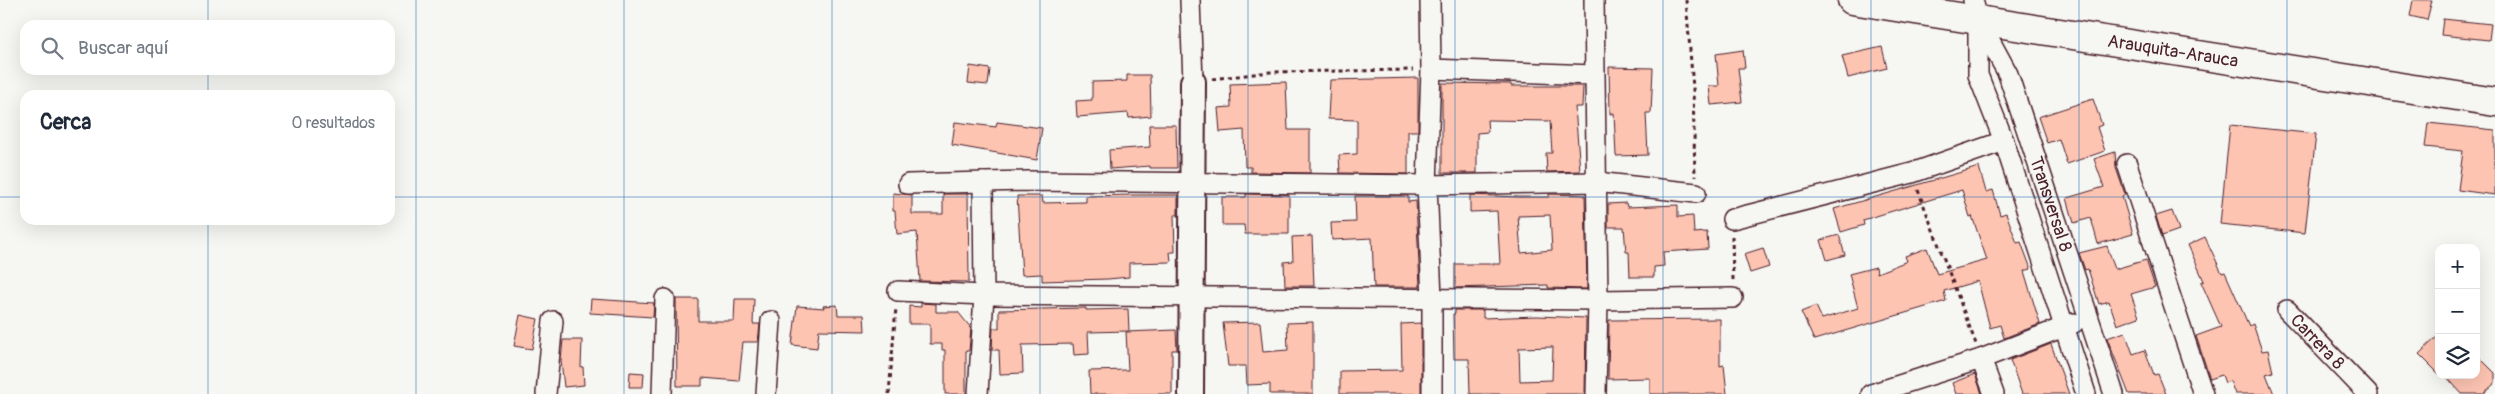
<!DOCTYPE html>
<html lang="es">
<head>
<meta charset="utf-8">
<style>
	:root { --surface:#fff; --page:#f6f6f7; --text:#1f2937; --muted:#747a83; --line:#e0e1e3 }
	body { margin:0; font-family:Pangolin,sans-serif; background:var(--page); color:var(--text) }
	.controls { position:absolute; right:15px; bottom:15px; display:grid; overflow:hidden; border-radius:10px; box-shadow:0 5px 20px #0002 }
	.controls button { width:45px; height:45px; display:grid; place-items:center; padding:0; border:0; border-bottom:1px solid var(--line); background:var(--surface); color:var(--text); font:25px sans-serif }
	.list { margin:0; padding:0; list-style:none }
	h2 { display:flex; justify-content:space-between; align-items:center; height:65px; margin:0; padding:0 20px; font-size:21px }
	h2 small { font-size:16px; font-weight:400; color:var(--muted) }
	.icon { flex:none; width:28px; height:28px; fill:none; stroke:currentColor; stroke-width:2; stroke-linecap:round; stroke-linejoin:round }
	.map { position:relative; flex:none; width:2495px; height:394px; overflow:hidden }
	.search { position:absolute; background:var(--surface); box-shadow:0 5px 20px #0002; left:20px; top:20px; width:375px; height:55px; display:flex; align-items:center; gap:12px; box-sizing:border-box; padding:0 18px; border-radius:15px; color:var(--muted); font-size:19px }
	.panel { position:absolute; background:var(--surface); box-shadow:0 5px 20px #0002; left:20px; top:90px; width:375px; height:135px; border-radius:15px }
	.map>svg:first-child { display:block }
</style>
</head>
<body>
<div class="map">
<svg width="2495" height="394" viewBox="0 0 2495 394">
	<rect width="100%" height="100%" fill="#f6f6f2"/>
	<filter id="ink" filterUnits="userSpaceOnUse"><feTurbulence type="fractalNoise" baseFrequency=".02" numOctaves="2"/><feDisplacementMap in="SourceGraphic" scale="10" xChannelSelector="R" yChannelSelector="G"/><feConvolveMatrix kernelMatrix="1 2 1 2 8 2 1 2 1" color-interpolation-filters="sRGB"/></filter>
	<g filter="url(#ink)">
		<g fill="#fdc4b2" stroke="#4a1f2b" fill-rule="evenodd">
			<polygon points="2413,0 2432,0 2427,20 2410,16"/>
			<polygon points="2443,19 2491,24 2489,40 2441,35"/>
			<polygon points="1882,47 1887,68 1848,78 1842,56"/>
			<polygon points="1743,50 1745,68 1738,68 1742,102 1711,105 1709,86 1719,86 1716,54"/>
			<polygon points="970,66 990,69 988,85 968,83"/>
			<polygon points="1609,67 1653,68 1651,113 1646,113 1648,155 1616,156 1614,113 1610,114"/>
			<polygon points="1127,75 1150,75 1151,116 1129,118 1128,113 1077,117 1076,101 1092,100 1092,82 1127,81"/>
			<polygon points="1418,78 1418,131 1408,131 1408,174 1340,173 1339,155 1357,154 1357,120 1328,119 1330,80"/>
			<polygon points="1286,82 1288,130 1310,130 1310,173 1251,172 1251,167 1245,167 1244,130 1220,132 1218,108 1231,107 1230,84"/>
			<polygon points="1442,83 1511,84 1511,86 1583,86 1582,107 1575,107 1580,171 1547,172 1546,153 1552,153 1550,121 1487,120 1488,132 1477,133 1477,173 1442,173"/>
			<polygon points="2093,99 2102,125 2097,127 2105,151 2067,164 2059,139 2047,143 2038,117"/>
			<polygon points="955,122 996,127 997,122 1042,128 1037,160 952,145"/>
			<polygon points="2428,123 2495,130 2495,195 2458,190 2463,151 2425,147"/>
			<polygon points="1149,125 1176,125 1177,168 1150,168 1150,166 1110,169 1109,150 1150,147"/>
			<polygon points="2230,125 2316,134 2305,233 2220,224"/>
			<polygon points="2115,152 2116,168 2125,194 2122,196 2133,234 2098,244 2091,218 2074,223 2067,198 2104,187 2094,159"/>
			<polygon points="1979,167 1986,192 1993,190 2000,215 2006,213 2017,243 2021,242 2031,269 2024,271 2040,324 2004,338 2000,325 1990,328 1978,281 1944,291 1946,301 1814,340 1801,312 1816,306 1822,319 1858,308 1849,274 1876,267 1877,273 1907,261 1905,256 1927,248 1937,274 1987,260 1972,216 1970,217 1962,190 1863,220 1864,225 1841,232 1834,209"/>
			<polygon points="893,193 912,195 912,214 943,214 943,194 968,194 969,282 920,281 917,232 897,234 895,211 893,211"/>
			<polygon points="1246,194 1289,195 1289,234 1245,234 1244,225 1222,225 1222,197 1246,197"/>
			<path d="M1549,194L1585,195L1587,289L1548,288V285L1455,288V264H1500L1497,211L1470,212V195L1519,197H1549ZM1550,215L1552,250L1521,253L1518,216Z"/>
			<polygon points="1132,195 1178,195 1178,215 1174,215 1175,252 1170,252 1171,262 1129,263 1129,277 1108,279 1042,281 1042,274 1022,275 1017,196 1042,196 1043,203 1086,202 1086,196"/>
			<polygon points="1355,196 1408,196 1408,202 1416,201 1420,287 1374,287 1372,238 1332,240 1331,223 1356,222"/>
			<polygon points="1626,203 1627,207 1678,205 1678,217 1693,216 1694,233 1707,232 1708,249 1663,252 1664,266 1654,267 1654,277 1630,277 1629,252 1626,252 1624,227 1608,227 1608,204"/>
			<polygon points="2172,211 2179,230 2162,236 2156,216"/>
			<polygon points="1839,235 1845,255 1827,260 1821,240"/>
			<polygon points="1312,236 1314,286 1285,286 1284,262 1293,261 1292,237"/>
			<polygon points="2205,237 2222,273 2225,272 2249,326 2253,324 2262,351 2268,350 2273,372 2266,374 2274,394 2235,394 2230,381 2225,383 2222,375 2210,379 2196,336 2221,327 2201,282 2204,281 2188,245"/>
			<polygon points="2107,246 2115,269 2146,260 2155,287 2131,294 2139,317 2117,325 2109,301 2099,304 2088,269 2085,270 2079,253"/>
			<polygon points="1763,248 1769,267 1750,273 1744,254"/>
			<polygon points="591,299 654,303 653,317 590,313"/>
			<polygon points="676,299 698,299 698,321 734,321 735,299 754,299 753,324 760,324 758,342 743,342 739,381 702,378 702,386 677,386"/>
			<polygon points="921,303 936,304 936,312 958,312 971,328 969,351 966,351 966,394 945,394 945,350 942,350 942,344 930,344 930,324 909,324 909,306 921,307"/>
			<polygon points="837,305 838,315 864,315 865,331 819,330 817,348 792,345 797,306 824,308 823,306"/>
			<polygon points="1086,308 1086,310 1128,309 1129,331 1088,332 1089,354 1074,355 1073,344 1022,345 1023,373 1000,374 999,350 992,350 993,328 999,328 999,310"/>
			<path d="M1455,310H1483V318L1537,316L1586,318L1585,394H1470L1469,359H1454L1453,314H1455ZM1553,347L1552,380L1520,381L1519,348Z"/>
			<polygon points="520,315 538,319 532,349 514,346"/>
			<polygon points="1720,319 1720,366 1724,365 1727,394 1650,394 1650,378 1608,379 1609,320"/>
			<polygon points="1260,322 1263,352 1288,350 1287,323 1313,322 1313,394 1270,394 1270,384 1247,385 1246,366 1228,366 1223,323"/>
			<polygon points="1421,323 1421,394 1340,394 1340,371 1402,370 1401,324"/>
			<polygon points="1176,330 1177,350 1172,350 1172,394 1090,394 1089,371 1128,370 1126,332"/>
			<polygon points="2125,332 2133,354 2145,350 2154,375 2158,374 2166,394 2129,394 2107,338"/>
			<polygon points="2439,335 2439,374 2419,354"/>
			<polygon points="563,340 582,340 581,367 583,367 584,385 564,387 561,360"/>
			<polygon points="2051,344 2069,394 2022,394 2010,360"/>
			<polygon points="2476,354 2495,373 2495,383 2483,394 2462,394 2445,375 2476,375"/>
			<polygon points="630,372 644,373 643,387 629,387"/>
			<polygon points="1975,374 1982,394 1956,394 1952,383"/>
		</g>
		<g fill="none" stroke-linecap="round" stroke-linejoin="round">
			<g stroke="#4a1f2b" stroke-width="22">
				<g id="minor">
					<polyline points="1190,0 1193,82"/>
					<polyline points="1430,0 1431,69 1427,185 1432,298 1432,394"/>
					<polyline points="1594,0 1598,300 1596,394"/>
					<polyline points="1973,0 1978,19 1978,75 2004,141 2086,394"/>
					<path id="s1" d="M1980,22L2008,74L2114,394"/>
					<polyline points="1431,69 1594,75"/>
					<polyline points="2127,164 2203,394"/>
					<polyline points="908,184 1028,181 1427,185 1596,182 1696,193"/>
					<polyline points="1732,219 1912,173 2004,141"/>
					<polyline points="898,291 984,295 1598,300 1733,298"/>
					<path id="s2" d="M2287,310L2368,394"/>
					<polyline points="1981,359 1994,394"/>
					<polyline points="546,394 553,321"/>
					<polyline points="662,394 665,299"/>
					<polyline points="766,394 771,321"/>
					<polyline points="978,394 984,295 983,182"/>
					<polyline points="1871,394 1981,359 2074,323"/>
				</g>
			</g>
			<g stroke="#4a1f2b" stroke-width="28">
				<polyline id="tertiary" points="1191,394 1193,82"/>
			</g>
			<g stroke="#4a1f2b" stroke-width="31">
				<g id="primary">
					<path id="s3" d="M1852,0L2495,102"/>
				</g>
			</g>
			<g stroke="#4a1f2b" stroke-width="3" stroke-dasharray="4 4" stroke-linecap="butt">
				<polyline points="1686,0 1693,88 1695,177"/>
				<polyline points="1212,79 1270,72 1413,70"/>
				<polyline points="1918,190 1976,344"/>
				<polyline points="1732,236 1733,280"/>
				<polyline points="889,394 896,307"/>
			</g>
			<use href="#minor" stroke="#f6f6f2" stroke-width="19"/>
			<use href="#tertiary" stroke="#f6f6f2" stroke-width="24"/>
			<use href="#primary" stroke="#f6f6f2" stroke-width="28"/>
		</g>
	</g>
	<path fill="none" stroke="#1f6fb2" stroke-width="1" stroke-opacity="0.55" d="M208,0V25M416,0V394M624,0V394M832,0V394M1040,0V394M1248,0V394M1455,0V394M1663,0V394M1871,0V394M2079,0V394M2287,0V394M208,70V95M0,197H25M390,197H2495M208,220V394"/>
	<g text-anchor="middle" stroke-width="4" stroke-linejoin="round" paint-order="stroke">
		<g font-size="18" fill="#4a1f2b" stroke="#f6f6f2">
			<text dy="6" stroke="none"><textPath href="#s3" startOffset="325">Arauquita-Arauca</textPath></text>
			<text dy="6" stroke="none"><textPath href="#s1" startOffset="196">Transversal 8</textPath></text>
			<text dy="6" stroke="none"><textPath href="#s2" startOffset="44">Carrera 8</textPath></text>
		</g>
	</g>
</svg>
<div class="controls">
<button>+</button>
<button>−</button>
<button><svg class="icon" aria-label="layers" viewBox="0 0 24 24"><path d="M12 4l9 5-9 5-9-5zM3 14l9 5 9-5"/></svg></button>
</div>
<div class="search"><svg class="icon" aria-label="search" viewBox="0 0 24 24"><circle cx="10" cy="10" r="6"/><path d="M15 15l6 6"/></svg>Buscar aquí</div>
<section class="panel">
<h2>Cerca<small>0 resultados</small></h2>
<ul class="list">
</ul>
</section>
</div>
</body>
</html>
